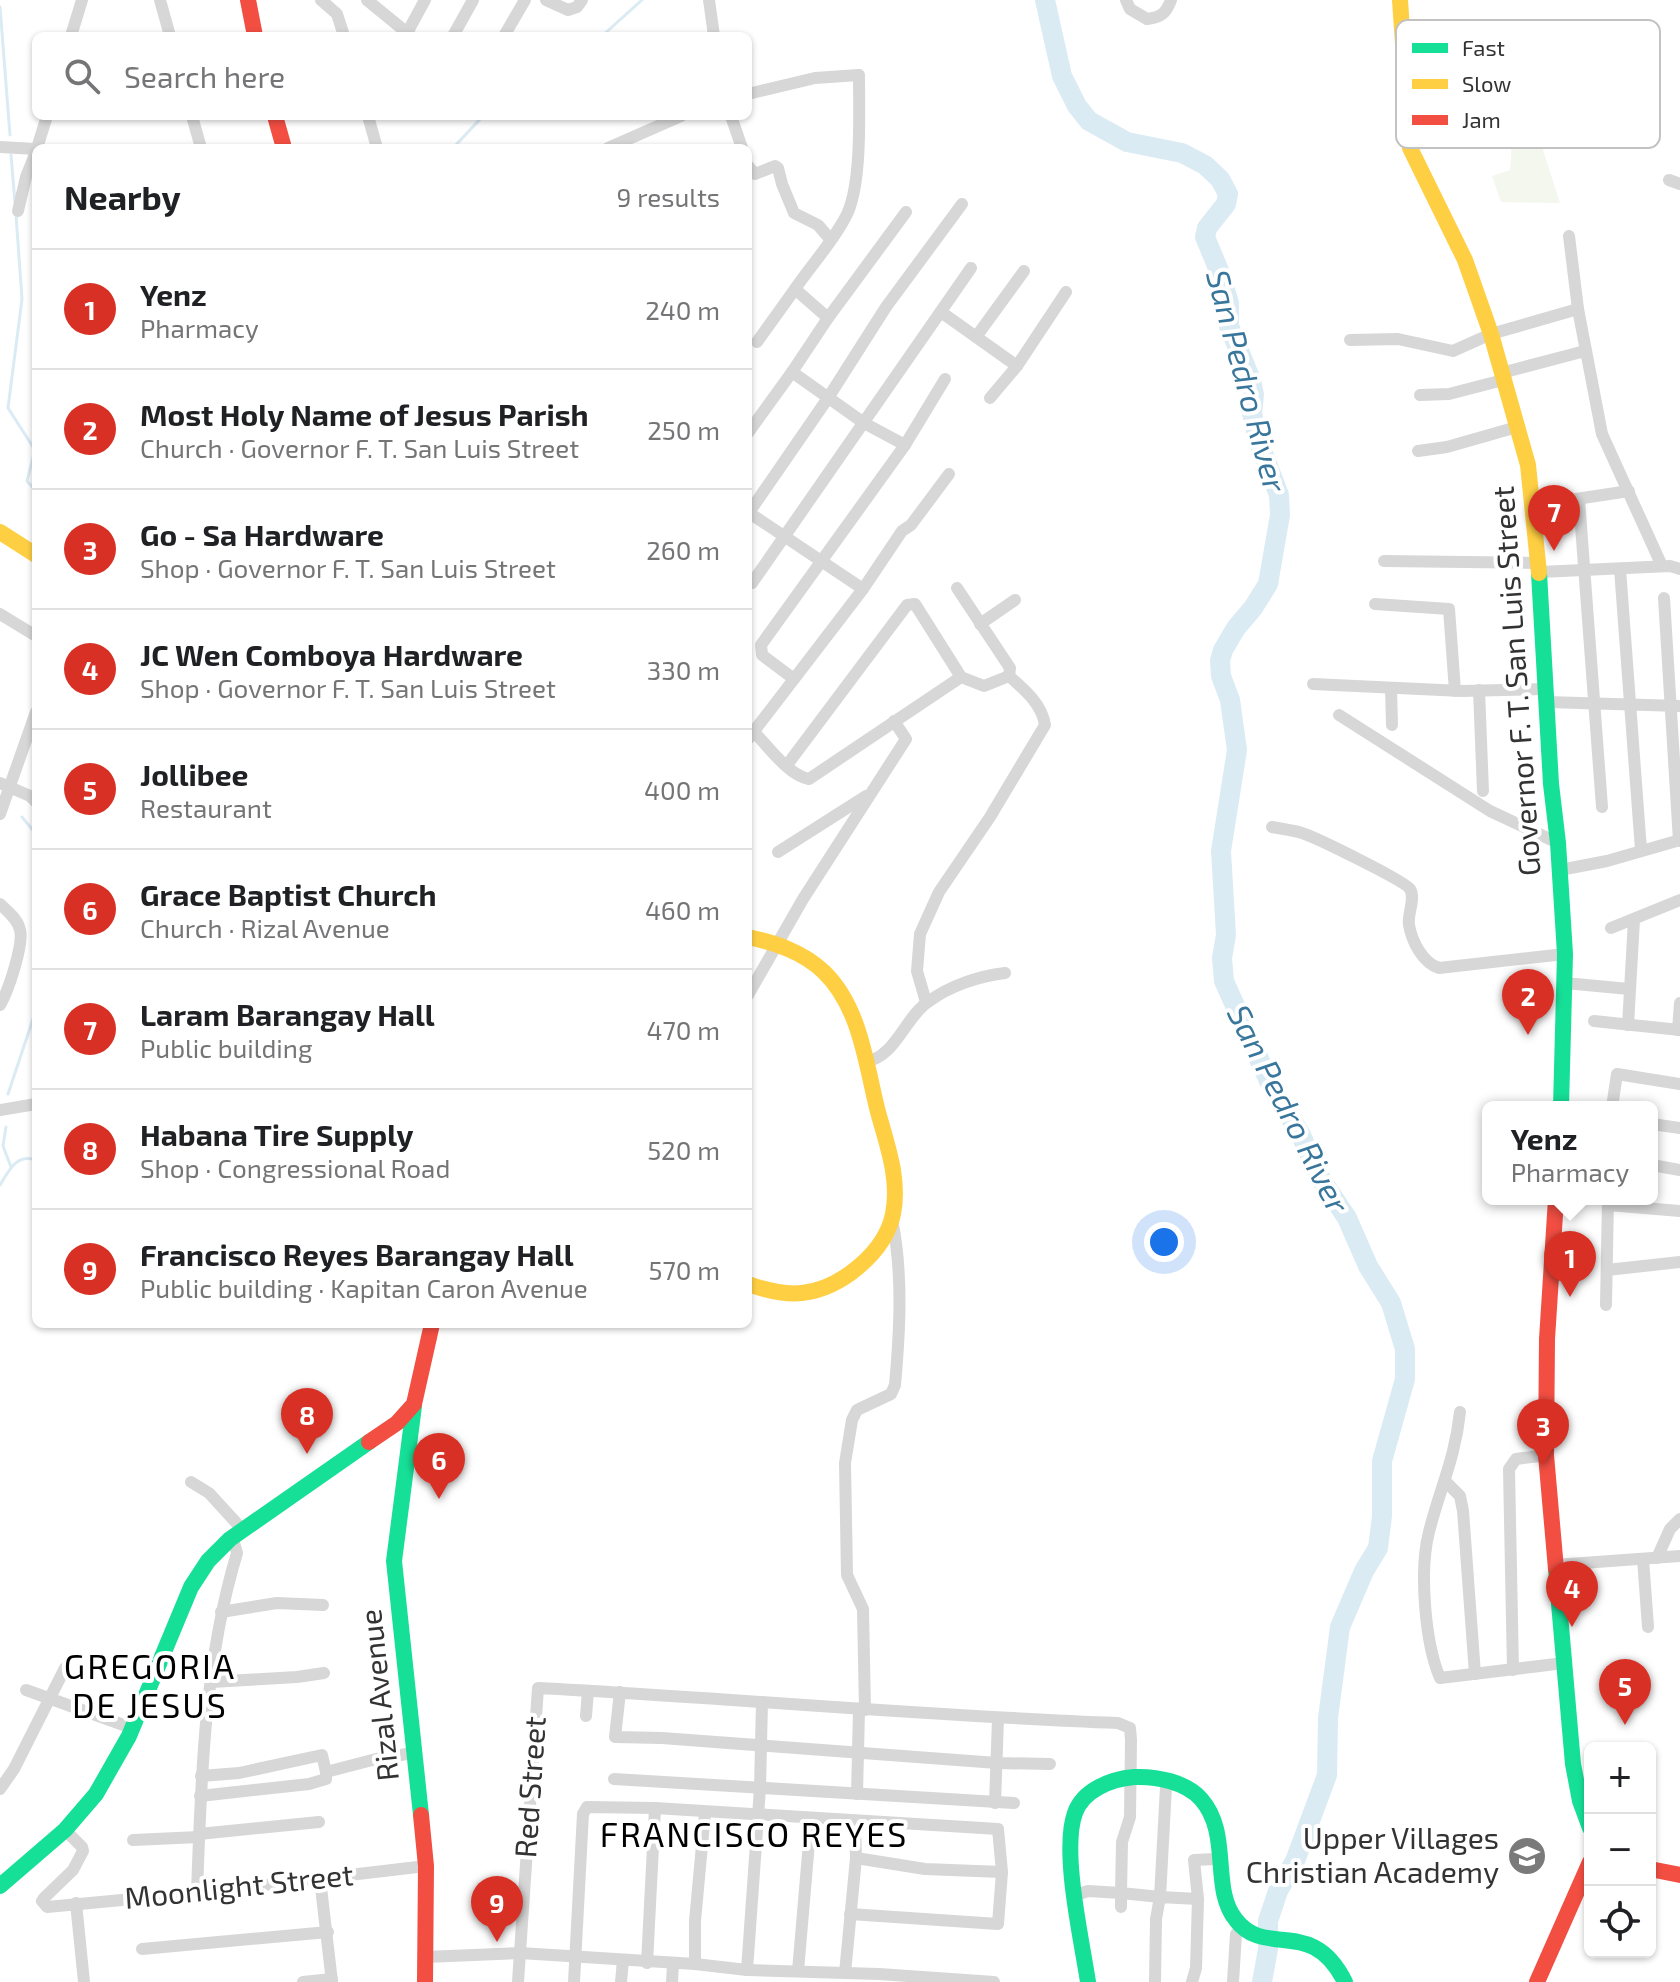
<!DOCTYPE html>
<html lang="en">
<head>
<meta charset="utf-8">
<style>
	:root { --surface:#fff; --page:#f2f2f2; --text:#202124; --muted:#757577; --line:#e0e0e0; --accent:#d93025 }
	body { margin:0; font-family:"Exo 2",sans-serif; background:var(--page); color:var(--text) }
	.controls { position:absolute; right:24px; bottom:24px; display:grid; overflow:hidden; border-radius:12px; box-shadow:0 2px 6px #0004 }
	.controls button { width:72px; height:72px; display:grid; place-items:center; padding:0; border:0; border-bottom:2px solid var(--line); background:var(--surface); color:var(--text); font:40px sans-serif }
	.you { position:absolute; left:1164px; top:1242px; width:28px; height:28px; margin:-20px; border:6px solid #fff; border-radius:50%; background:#1a73e8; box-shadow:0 0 0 12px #1a73e833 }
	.badge { display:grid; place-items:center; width:52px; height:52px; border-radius:50%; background:var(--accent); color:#fff; font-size:26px; font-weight:700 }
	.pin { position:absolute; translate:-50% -66px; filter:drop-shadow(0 2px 4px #0008) }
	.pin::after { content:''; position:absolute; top:42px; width:28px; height:24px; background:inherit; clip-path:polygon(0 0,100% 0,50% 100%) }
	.popup { position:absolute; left:1482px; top:1101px; width:176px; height:104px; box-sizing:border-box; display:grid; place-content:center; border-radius:12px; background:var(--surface); filter:drop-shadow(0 2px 6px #0005); font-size:26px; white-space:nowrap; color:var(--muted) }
	.popup b { font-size:30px; color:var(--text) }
	.popup::after { content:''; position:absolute; left:50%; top:100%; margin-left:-16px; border:16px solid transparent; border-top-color:var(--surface) }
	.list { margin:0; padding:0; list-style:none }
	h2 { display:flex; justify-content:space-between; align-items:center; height:104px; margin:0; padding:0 32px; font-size:34px }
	h2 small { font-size:26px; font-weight:400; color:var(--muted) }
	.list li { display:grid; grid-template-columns:52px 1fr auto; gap:24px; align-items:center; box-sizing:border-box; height:120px; padding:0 32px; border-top:2px solid var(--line) }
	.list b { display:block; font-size:30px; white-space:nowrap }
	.list p { margin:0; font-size:26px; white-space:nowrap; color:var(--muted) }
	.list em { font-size:26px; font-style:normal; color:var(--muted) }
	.icon { flex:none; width:44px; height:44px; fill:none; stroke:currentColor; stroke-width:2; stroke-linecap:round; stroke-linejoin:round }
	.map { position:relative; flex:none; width:1680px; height:1982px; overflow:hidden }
	.search { position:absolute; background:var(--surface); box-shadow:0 2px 6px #0004; left:32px; top:32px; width:720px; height:88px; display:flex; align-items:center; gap:20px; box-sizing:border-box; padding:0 28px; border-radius:12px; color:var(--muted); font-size:30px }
	.panel { position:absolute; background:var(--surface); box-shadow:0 2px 6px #0004; left:32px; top:144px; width:720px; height:1184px; border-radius:12px }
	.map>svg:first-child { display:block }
</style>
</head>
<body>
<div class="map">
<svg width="1680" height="1982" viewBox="0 0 1680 1982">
	<rect width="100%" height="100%" fill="#fff"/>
	<polygon fill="#f3f7ee" points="1496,75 1519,75 1560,203 1501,202 1492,176 1510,170 1513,129"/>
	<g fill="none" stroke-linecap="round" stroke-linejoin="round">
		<g stroke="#dbebf4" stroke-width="3">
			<polyline points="0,7 10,135"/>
			<polyline points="602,36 642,0"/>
			<polyline points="453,148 483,116"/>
			<polyline points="11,155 15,203"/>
			<polyline points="16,215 22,299 8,408 35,450 27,481 36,491"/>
			<polyline points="22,817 36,834"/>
			<polyline points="8,1094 36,1010"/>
			<polyline points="6,1127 3,1146 11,1167"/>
			<path d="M0,1185C9,1170 17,1153 36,1160"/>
		</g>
		<polyline stroke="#dbebf4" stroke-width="20" points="1045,0 1062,76 1077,106 1089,121 1127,142 1182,153 1205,165 1220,179 1228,194 1226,204 1207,228 1205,237 1220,273 1229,303 1229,326 1251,380 1254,395 1252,413 1258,440 1279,495 1280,515 1268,584 1253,608 1236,628 1223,650 1220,661 1221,676 1230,700 1237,750 1221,851 1226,935 1222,958 1224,981 1273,1090 1300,1133 1319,1176 1347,1218 1368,1266 1391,1303 1405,1349 1405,1379 1382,1461 1382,1516 1378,1548 1364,1571 1340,1627 1328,1718 1327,1775 1295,1861 1278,1891 1268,1921 1268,1949 1262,1982"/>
		<g stroke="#d7d7d7" stroke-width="12">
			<polyline points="160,0 170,36"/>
			<polyline points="321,0 337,14 344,36"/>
			<polyline points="367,0 411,36"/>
			<polyline points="546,0 568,10 577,7 582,0"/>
			<polyline points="709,0 714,36"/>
			<path d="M1126,0L1130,9L1147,19C1162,17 1166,13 1171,0"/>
			<polyline points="407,33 425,0"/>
			<polyline points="71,36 82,0"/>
			<polyline points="453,36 473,0"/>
			<polyline points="504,36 525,0"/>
			<path d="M748,94L815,78L859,75C859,111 862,179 848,212C838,235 810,267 795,289L828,318L792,372"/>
			<polyline points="192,116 201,148"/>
			<polyline points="368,116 377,148"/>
			<polyline points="731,116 742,148"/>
			<polyline points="0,147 36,149"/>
			<polyline points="37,148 47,116"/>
			<polyline points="608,148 681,116"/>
			<polyline points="748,166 755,174 775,166 778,168 782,184 794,213 818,225 830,239"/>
			<polyline points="1669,180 1680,184"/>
			<polyline points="18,211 26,177 36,152"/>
			<polyline points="1569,236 1578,309 1602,434 1662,566"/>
			<polyline points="941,312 1017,366"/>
			<polyline points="828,318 906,212"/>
			<polyline points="976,337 1024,271"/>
			<polyline points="1350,340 1398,339 1453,351 1491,334 1578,309"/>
			<polyline points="757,342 795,289"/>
			<polyline points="1509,371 1585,351"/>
			<polyline points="1420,395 1449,394 1503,380"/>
			<polyline points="990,398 1017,366 1066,292"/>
			<polyline points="748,433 792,372 864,423 905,445 761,645 762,655 794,679"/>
			<polyline points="905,445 945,379"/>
			<polyline points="1418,451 1447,447 1517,427"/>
			<polyline points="1579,499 1602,807"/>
			<polyline points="1543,504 1629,491"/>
			<polyline points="748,512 863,589 748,739"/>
			<polyline points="748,514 828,398 886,307 962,204"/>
			<polyline points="1384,561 1538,563"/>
			<polyline points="1620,569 1641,850"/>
			<polyline points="1540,572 1670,566 1680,569"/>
			<polyline points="752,583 971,268"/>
			<polyline points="863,589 902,531 911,525 949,474"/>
			<polyline points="1664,598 1679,841"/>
			<polyline points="1375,604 1449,609 1455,691"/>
			<polyline points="0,614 36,636"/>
			<polyline points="980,624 1015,600"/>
			<polyline points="1313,684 1462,691 1547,689"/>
			<polyline points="1391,688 1392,725"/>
			<polyline points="1479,690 1483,791"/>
			<polyline points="1547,702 1680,706"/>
			<polyline points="1339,715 1490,811 1558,843"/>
			<path d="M754,732C769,747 788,775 809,779L961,677"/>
			<polyline points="787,765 907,605 915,604 961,677 984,686 1009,676 1010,668 957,588"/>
			<polyline points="0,783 30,796 36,802"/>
			<polyline points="0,814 36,712"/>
			<path d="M1272,827C1282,829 1292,830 1302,833C1315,837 1405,881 1410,889C1416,899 1407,914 1409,925C1412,942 1423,963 1439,968L1565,954"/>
			<polyline points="778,852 866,796"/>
			<polyline points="1560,870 1607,861 1680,840"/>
			<path d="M0,904C7,911 18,919 20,930C24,944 8,992 0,1005"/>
			<polyline points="1611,928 1680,900"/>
			<polyline points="1565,983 1629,989"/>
			<polyline points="748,995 803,899 906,739 894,721"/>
			<path d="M926,1002L917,971L920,934L939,892L990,817L1045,725C1042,704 1024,689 1009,676"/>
			<polyline points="1594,1021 1680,1030"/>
			<polyline points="1628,1025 1634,920"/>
			<polyline points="1678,1030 1680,1003"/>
			<path d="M865,1062C896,1057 905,1017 928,1002C949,986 979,976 1005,973"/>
			<polyline points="1612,1107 1617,1074 1680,1084"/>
			<polyline points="0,1110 36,1104"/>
			<polyline points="1652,1124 1680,1128"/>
			<polyline points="1652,1165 1680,1170"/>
			<polyline points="1608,1205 1680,1211"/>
			<polyline points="1607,1270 1680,1262"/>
			<polyline points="1606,1305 1608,1199"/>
			<path d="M1460,1412C1455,1459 1440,1488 1429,1532C1419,1570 1425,1643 1440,1678L1564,1663"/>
			<polyline points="191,1482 209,1493 242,1529"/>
			<polyline points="1446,1482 1460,1496 1463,1511 1475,1674"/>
			<polyline points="1657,1558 1670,1529 1680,1519"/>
			<polyline points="1643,1559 1648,1627"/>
			<polyline points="1555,1565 1680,1556"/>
			<polyline points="221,1612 277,1603 323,1605"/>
			<polyline points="1513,1670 1509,1469 1516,1459 1546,1455"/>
			<polyline points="211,1682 297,1677 324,1673"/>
			<polyline points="26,1690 132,1728"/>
			<polyline points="620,1692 615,1737 662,1738 997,1763 1050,1764"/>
			<path d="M865,1710L863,1609L847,1575L845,1463L852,1420L857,1410L891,1394L895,1385C900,1329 903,1274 892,1219"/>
			<polyline points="586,1716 588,1691"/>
			<polyline points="201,1776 239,1773 322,1755 326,1772 380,1758 414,1753"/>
			<polyline points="614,1779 1014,1803"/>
			<polyline points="0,1789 14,1769 65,1668"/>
			<polyline points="857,1794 859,1710"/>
			<polyline points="200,1796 309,1784 326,1779 326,1772"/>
			<polyline points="995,1803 998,1719"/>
			<polyline points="65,1830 82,1847 83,1851 73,1870 44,1898 42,1901 47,1907 197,1893 426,1866"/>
			<polyline points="199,1834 319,1822"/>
			<polyline points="133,1840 199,1837"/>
			<polyline points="856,1858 925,1869 1002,1872"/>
			<polyline points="320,1879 332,1982"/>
			<path d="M197,1893C201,1780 204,1662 237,1553L234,1543L230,1539"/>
			<polyline points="1076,1895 1088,1891 1121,1893 1121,1907"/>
			<polyline points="76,1903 84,1982"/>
			<polyline points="142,1949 328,1932"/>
			<polyline points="425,1957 520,1953 695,1964 747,1970 879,1974 994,1982"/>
			<polyline points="647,1963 655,1808"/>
			<polyline points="695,1964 695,1921 705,1813"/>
			<polyline points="747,1970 760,1788 762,1702"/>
			<polyline points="798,1971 811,1819"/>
			<polyline points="845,1973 856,1858 855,1821"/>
			<polyline points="303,1982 332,1979"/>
			<path d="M518,1982L538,1688C732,1698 924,1716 1118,1723L1130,1728L1131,1740L1130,1817L1122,1842L1121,1893L1160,1897L1166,1787"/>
			<polyline points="574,1982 583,1814 587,1807 655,1808 998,1829 1002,1872 998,1924 850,1914"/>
			<polyline points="621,1982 623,1960"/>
			<polyline points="672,1982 673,1964"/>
			<polyline points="1155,1982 1156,1919 1160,1897 1198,1899 1194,1860 1216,1859"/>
			<polyline points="1192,1982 1196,1968 1198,1899"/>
			<polyline points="1233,1982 1236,1934 1242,1926"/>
		</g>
		<g stroke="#16e098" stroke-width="16">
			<polyline points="1539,573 1551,784 1558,843 1565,954 1561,1107"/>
			<polyline points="414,1406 394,1561 421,1815"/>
			<polyline points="1556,1569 1573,1764 1580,1801 1590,1828"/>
			<polyline points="0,1886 65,1830 96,1794 129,1736 191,1587 208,1561 230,1539 369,1442"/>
			<path d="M1088,1982C1082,1941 1061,1851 1075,1813C1083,1790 1111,1779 1134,1777C1157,1776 1186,1782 1201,1799C1232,1834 1210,1888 1236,1920C1266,1959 1312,1915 1345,1982"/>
		</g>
		<g stroke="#ffcf43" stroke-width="16">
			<polyline points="1400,0 1410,148 1465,260 1491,334 1528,465 1539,573"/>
			<polyline points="0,532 36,555"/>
			<path d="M748,937C776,943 803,952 824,972C861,1008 866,1066 878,1112C887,1145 900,1179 893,1214C885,1253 840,1289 802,1293C783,1295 765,1290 748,1284"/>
		</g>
		<g stroke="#f24e42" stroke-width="16">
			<polyline points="248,0 255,36"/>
			<polyline points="275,116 284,148"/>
			<polyline points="369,1442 397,1423 414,1404 432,1324"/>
			<polyline points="1556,1569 1546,1455 1547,1339 1556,1199"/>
			<polyline points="421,1815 426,1866 425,1982"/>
			<polyline points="1650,1869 1680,1875"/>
			<polyline points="1537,1982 1590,1862"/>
		</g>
	</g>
	<defs>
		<g id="school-disc" transform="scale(2)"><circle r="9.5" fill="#7a7a7a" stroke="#fff"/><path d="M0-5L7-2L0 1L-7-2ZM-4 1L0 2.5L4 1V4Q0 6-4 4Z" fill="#fff"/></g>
	</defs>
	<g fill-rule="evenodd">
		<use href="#school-disc" x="1527" y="1856"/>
	</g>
	<g text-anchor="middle" stroke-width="8" stroke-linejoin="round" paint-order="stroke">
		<g font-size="30" fill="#333" stroke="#fff">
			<text transform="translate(1517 681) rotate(-94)" y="10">Governor F. T. San Luis Street</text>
			<text transform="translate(380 1695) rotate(-96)" y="10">Rizal Avenue</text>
			<text transform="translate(531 1787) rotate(-86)" y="10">Red Street</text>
			<text transform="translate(239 1887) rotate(-6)" y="10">Moonlight Street</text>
		</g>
		<g font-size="30" fill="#333" stroke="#fff" text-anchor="end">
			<text x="1499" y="1849">Upper Villages<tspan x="1499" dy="34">Christian Academy</tspan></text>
		</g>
		<g font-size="32" font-style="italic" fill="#39769c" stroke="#fff">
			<text transform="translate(1246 381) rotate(75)" y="11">San Pedro River</text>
			<text transform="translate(1288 1109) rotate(63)" y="11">San Pedro River</text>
		</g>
		<g font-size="34" letter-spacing="2" fill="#000" stroke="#fff">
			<text x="150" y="1679">GREGORIA<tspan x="150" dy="39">DE JESUS</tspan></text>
			<text x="754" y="1847">FRANCISCO REYES</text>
		</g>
	</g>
	<rect x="1396" y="20" width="264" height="128" rx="12" fill="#fff" stroke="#c2c2c2" stroke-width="2"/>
	<rect x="1412" y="43" width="36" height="10" fill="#16e098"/>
	<rect x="1412" y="79" width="36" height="10" fill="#ffcf43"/>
	<rect x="1412" y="115" width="36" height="10" fill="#f24e42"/>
	<g font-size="22" fill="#333">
		<text x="1462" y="56">Fast</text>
		<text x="1462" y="92">Slow</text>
		<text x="1462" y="128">Jam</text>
	</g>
</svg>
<div class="controls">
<button>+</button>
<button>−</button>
<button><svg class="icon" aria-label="locate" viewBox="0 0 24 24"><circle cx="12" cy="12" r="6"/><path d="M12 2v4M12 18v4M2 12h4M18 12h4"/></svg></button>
</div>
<div class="you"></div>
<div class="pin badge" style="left:1570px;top:1297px">1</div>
<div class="popup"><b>Yenz</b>Pharmacy</div>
<div class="pin badge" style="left:1528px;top:1035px">2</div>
<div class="pin badge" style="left:1543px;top:1465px">3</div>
<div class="pin badge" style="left:1572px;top:1627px">4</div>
<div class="pin badge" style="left:1625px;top:1725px">5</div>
<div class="pin badge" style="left:439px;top:1499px">6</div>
<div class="pin badge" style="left:1554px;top:551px">7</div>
<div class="pin badge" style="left:307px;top:1454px">8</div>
<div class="pin badge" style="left:497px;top:1942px">9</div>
<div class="search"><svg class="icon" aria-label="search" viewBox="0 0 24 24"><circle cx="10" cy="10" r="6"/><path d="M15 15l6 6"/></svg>Search here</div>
<section class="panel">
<h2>Nearby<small>9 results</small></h2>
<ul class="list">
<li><span class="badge">1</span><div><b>Yenz</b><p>Pharmacy</p></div><em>240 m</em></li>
<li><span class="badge">2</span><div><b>Most Holy Name of Jesus Parish</b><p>Church · Governor F. T. San Luis Street</p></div><em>250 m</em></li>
<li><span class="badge">3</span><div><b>Go - Sa Hardware</b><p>Shop · Governor F. T. San Luis Street</p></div><em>260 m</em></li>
<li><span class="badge">4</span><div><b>JC Wen Comboya Hardware</b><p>Shop · Governor F. T. San Luis Street</p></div><em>330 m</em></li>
<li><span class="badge">5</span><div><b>Jollibee</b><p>Restaurant</p></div><em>400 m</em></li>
<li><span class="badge">6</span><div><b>Grace Baptist Church</b><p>Church · Rizal Avenue</p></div><em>460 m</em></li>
<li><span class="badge">7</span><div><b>Laram Barangay Hall</b><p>Public building</p></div><em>470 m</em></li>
<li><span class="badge">8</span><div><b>Habana Tire Supply</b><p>Shop · Congressional Road</p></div><em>520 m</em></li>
<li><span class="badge">9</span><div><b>Francisco Reyes Barangay Hall</b><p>Public building · Kapitan Caron Avenue</p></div><em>570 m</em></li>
</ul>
</section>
</div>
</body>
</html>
